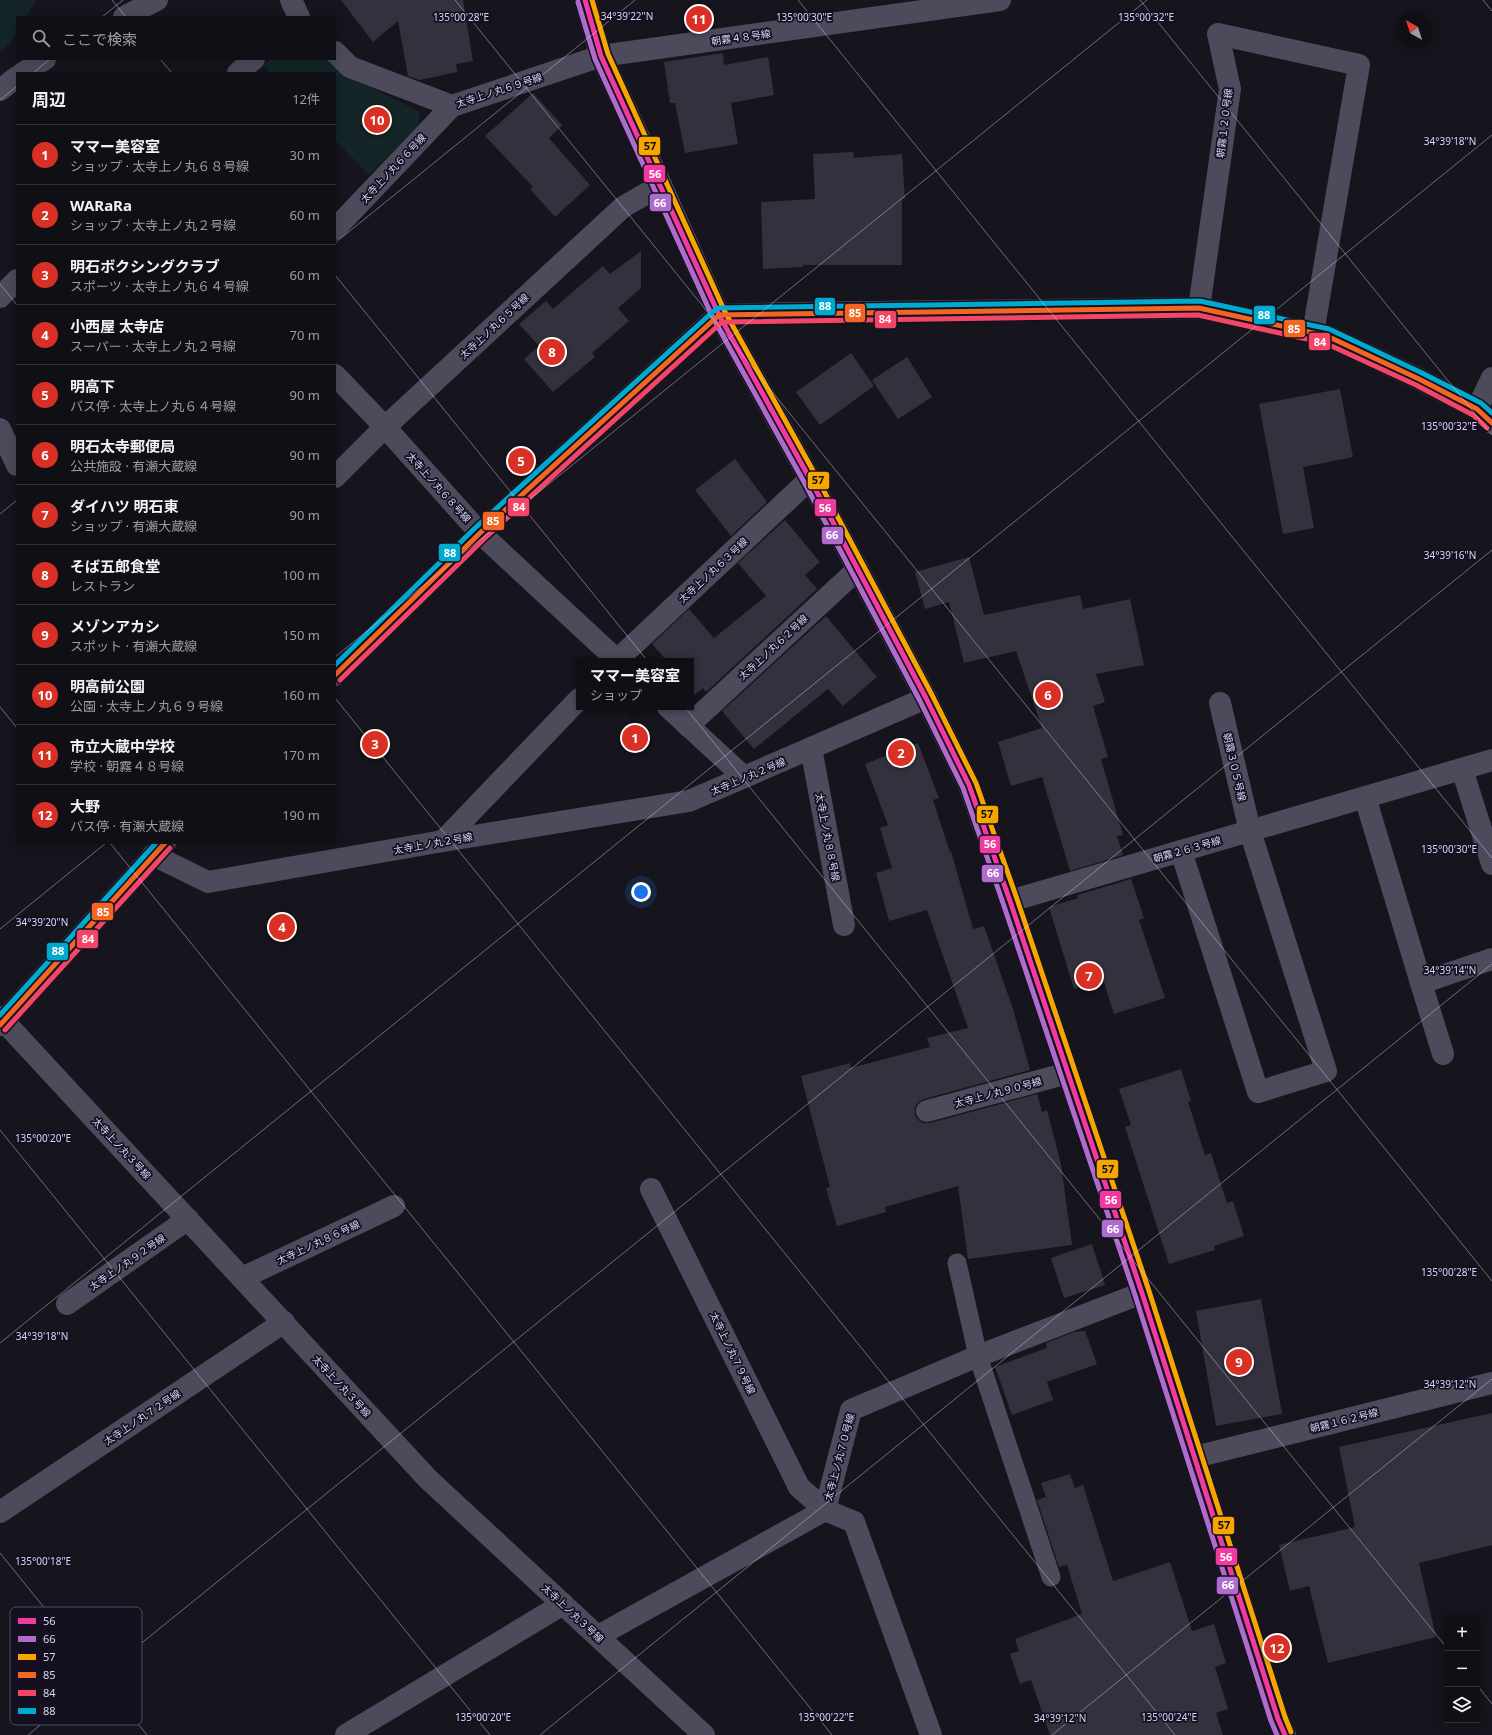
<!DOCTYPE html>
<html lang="ja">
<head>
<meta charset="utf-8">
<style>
	:root { --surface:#100f15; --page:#1e1d22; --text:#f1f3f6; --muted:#9c9ca0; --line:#302f34; --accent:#d93025 }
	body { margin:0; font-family:"Noto Sans","Noto Sans JP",sans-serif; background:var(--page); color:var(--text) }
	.controls { position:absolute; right:12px; bottom:12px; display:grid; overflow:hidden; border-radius:0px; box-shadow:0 2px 10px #0003 }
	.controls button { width:36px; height:36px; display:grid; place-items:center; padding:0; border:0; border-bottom:1px solid var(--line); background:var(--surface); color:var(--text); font:20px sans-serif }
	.compass { position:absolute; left:1396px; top:12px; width:36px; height:36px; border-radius:50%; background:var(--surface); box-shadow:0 2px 10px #0003; rotate:321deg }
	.you { position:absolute; left:641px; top:892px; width:14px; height:14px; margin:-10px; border:3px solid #fff; border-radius:50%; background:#1a73e8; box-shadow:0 0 0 6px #1a73e833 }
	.badge { display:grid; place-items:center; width:26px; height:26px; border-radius:50%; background:var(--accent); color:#fff; font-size:13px; font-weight:700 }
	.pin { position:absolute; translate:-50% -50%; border:2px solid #fff; box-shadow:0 1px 4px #0006 }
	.popup { position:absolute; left:576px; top:658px; width:118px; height:52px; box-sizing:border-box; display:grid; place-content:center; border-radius:0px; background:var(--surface); filter:drop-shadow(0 1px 3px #0005); font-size:13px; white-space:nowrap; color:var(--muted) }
	.popup b { font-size:15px; color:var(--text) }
	.popup::after { content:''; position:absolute; left:50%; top:100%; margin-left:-8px; border:8px solid transparent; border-top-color:var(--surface) }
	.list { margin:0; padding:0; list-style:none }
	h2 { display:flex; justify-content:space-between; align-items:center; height:52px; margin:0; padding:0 16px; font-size:17px }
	h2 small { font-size:13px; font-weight:400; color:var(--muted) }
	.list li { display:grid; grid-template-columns:26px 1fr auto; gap:12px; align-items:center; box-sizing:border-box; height:60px; padding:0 16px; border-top:1px solid var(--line) }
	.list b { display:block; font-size:15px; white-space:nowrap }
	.list p { margin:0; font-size:13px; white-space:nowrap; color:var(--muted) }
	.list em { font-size:13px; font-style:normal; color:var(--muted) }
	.icon { flex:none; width:22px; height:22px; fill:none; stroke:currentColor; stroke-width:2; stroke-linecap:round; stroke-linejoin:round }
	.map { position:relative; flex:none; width:1492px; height:1735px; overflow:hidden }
	.search { position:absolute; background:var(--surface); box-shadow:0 2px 10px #0003; left:16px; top:16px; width:320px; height:44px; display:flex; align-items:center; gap:10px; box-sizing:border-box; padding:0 14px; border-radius:0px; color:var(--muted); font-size:15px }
	.panel { position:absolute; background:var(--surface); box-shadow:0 2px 10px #0003; left:16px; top:72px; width:320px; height:772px; border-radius:0px }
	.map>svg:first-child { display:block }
</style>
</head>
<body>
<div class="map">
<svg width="1492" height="1735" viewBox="0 0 1492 1735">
	<rect width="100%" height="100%" fill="#16141c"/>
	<g fill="#142527">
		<path d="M0,0H36L26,17H17C17,36 14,40 0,52Z"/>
		<polygon points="270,59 333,59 352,78 420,112 417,127 369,175 335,140 335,73 271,73 263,65"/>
	</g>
	<g fill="#34313e">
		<polygon points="341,0 463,0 473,61 456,64 457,72 420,80 408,76 398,21 373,42"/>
		<polygon points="723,53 724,65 768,57 774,95 731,103 738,144 685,153 675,103 670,103 664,62"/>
		<polygon points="533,93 562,125 549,138 590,185 555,217 530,189 533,187 485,136"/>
		<polygon points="853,152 854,158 902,154 905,199 902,199 902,265 803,265 803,267 763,269 761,202 815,199 813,154"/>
		<polygon points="641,251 641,288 618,308 629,321 592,353 595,357 553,392 524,359 539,346 519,324 546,301 553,309 603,266 610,274"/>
		<polygon points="851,353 874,386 820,425 796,392"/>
		<polygon points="907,357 932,397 898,419 872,380"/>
		<polygon points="1340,389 1353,457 1303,467 1314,528 1283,534 1259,404"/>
		<polygon points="735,459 767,502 731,536 695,490"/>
		<polygon points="785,520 820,562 805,575 817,589 706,692 703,688 691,698 691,661 667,661 652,644 689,609 714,638 766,596 738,563"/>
		<polygon points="969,557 984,615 1080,595 1083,609 1130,599 1144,665 1096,674 1105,702 1093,706 1108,757 1101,759 1123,835 1117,836 1123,855 1070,871 1042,777 1011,786 998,742 1042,728 1016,651 964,663 949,602 925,609 915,572"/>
		<polygon points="826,616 877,677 843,706 828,689 754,749 722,711"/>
		<polygon points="918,743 939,798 933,800 950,852 951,851 973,929 984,926 1013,1009 1030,1070 924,1099 918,1102 915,1107 915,1115 918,1120 923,1123 930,1123 1037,1094 1042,1112 1047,1110 1061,1164 1072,1245 968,1259 958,1186 885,1207 886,1212 837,1226 826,1188 830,1187 801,1076 850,1063 851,1068 930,1047 927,1038 968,1028 927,910 889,921 876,873 892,868 880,828 888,825 865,764"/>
		<polygon points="1131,879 1144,918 1139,920 1165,998 1114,1014 1103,979 1074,989 1049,907 1078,898 1077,895"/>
		<polygon points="1181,1069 1191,1101 1188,1102 1205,1155 1211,1153 1227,1203 1233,1201 1244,1236 1214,1246 1215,1250 1169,1264 1125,1127 1131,1125 1119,1089"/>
		<polygon points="1092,1244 1105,1285 1064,1298 1051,1258"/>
		<polygon points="1261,1299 1282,1414 1216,1426 1196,1311"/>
		<polygon points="1085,1331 1097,1364 1047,1382 1053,1400 1012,1415 995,1367 1047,1348 1046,1343 1074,1332"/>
		<polygon points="1492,1413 1492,1545 1419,1563 1436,1637 1328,1663 1309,1586 1290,1591 1279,1545 1355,1527 1339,1447"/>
		<polygon points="1070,1474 1075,1488 1083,1485 1113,1581 1170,1562 1192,1631 1214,1624 1226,1663 1215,1667 1228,1709 1216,1713 1223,1735 1050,1735 1031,1680 1020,1684 1010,1654 1019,1651 1015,1639 1082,1614 1067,1565 1059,1567 1037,1500 1046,1497 1041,1483"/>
	</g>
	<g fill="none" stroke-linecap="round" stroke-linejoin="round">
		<polyline stroke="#4c4a5b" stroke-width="19" points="957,1263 978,1356 1051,1577"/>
		<g stroke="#4c4a5b" stroke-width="22">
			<polyline points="291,0 299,17"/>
			<polyline points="124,17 157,0"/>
			<polyline points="335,52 350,67 452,106 601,56 1000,0"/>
			<polyline points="23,73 45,59"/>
			<polyline points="238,73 254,59"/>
			<polyline points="0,90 17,77"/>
			<polyline points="335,229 452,106"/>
			<polyline points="0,297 17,280"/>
			<polyline points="1199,308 1230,89 1218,34 1359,65 1313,333"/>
			<polyline points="335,375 385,427 480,533 618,661"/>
			<polyline points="1477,409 1492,378"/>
			<polyline points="0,429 17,465"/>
			<polyline points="335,477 385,427 623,207 661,185"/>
			<polyline points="616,661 810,479"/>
			<polyline points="668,707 744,777"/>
			<polyline points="688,726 858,569"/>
			<polyline points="811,748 844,925"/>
			<polyline points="1462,769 1492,864"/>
			<polyline points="1365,797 1421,983 1492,959"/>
			<polyline points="443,841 579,699"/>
			<polyline points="1181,851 1258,1092 1326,1071 1250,831 1220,703"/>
			<polyline points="153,855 208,882 443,841 689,801 926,698"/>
			<polyline points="1010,901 1492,760"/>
			<polyline points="1421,983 1443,1054"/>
			<polyline points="0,1017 428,1479 704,1735"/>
			<polyline points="927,1111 1068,1073"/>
			<polyline points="651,1189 799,1487 825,1510 854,1522 931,1735"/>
			<polyline points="242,1278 394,1206"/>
			<polyline points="67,1304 188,1219"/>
			<polyline points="1195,1457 1492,1383"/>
			<polyline points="0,1512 284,1322"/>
			<polyline points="598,1636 825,1510 851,1410 978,1356 1142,1293"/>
			<polyline points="346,1735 563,1604"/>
		</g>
		<g stroke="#4c4a5b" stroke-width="22">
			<polyline points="335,675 480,533 719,315 789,313 1199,308 1327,336 1419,379 1477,409 1492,423"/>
			<polyline points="0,1025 165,843"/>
		</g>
		<polyline stroke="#504d62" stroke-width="22" points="585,0 601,56 661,185 719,315 810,479 926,698 969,785 1010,901 1142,1293 1278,1719 1285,1735"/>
		<g stroke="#141020" stroke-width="8">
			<polyline id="bus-1" points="585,0 601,56 719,315 810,479 926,698 969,785 1010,901 1142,1293 1278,1719 1285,1735"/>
		</g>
		<g stroke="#141020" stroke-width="8">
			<polyline id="bus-2" points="578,2 595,59 713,318 804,482 920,701 963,788 1003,903 1135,1295 1271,1721 1277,1735"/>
		</g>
		<g stroke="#141020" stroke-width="8">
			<polyline id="bus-3" points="592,0 608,54 725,312 816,476 932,695 976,783 1017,899 1149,1291 1285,1717 1291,1732"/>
		</g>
		<g stroke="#141020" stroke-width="8">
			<g id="bus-4">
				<polyline points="335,675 480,533 719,315 1199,308 1327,336 1419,379 1477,409 1492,423"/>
				<polyline points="0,1025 165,843"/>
			</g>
		</g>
		<g stroke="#141020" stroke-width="8">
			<g id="bus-5">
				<polyline points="340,680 485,538 722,322 1198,315 1325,343 1416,385 1473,415 1487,428"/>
				<polyline points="5,1030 170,848"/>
			</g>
		</g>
		<g stroke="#141020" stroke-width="8">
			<g id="bus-6">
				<polyline points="335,665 475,528 717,308 1200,301 1329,329 1422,373 1481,403 1492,413"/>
				<polyline points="0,1015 156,843"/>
			</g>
		</g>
		<use href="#bus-1" stroke="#f13a9d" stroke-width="5"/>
		<use href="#bus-2" stroke="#b06ccc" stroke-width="5"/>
		<use href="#bus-3" stroke="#f7a600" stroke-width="5"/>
		<use href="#bus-4" stroke="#f26522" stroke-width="5"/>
		<use href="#bus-5" stroke="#f34667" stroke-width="5"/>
		<use href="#bus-6" stroke="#00a9ce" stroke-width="5"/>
	</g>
	<path fill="none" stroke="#dbd4fa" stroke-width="1" stroke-opacity="0.45" d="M112,0L126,17M455,0L1492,1281M798,0L1492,858M1140,0L1492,435M1483,0L1492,11M102,17L123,0M160,59L172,73M33,73L50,59M0,100L17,86M335,243L635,0M335,275L1447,1648M0,284L17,305M0,514L17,500M335,657L1147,0M335,698L1175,1735M0,707L17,728M110,843L832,1735M0,929L106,843M0,1130L490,1735M0,1343L1492,135M0,1553L147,1735M1477,1685L1492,1704M28,1735L1492,550M540,1735L1492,964M1052,1735L1492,1379"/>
	<g text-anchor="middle" stroke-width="3.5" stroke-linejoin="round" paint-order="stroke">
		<g font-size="10" fill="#dbd4fa" stroke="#141020">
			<text transform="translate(741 37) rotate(-8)" y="4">朝霧４８号線</text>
			<text transform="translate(499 90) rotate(-18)" y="4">太寺上ノ丸６９号線</text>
			<text transform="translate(1224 123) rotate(-83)" y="4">朝霧１２０号線</text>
			<text transform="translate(393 168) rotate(-47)" y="4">太寺上ノ丸６６号線</text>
			<text transform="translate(494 326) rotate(-43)" y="4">太寺上ノ丸６５号線</text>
			<text transform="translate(439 487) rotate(48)" y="4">太寺上ノ丸６８号線</text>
			<text transform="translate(713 570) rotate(-43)" y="4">太寺上ノ丸６３号線</text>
			<text transform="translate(773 647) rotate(-43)" y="4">太寺上ノ丸６２号線</text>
			<text transform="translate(1235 767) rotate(77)" y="4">朝霧３０５号線</text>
			<text transform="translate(748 776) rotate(-23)" y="4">太寺上ノ丸２号線</text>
			<text transform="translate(828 837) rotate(79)" y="4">太寺上ノ丸８８号線</text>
			<text transform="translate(433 843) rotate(-10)" y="4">太寺上ノ丸２号線</text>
			<text transform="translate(1187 849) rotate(-16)" y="4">朝霧２６３号線</text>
			<text transform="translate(998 1092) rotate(-15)" y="4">太寺上ノ丸９０号線</text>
			<text transform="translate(122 1148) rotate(47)" y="4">太寺上ノ丸３号線</text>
			<text transform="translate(318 1242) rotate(-25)" y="4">太寺上ノ丸８６号線</text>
			<text transform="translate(127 1262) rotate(-35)" y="4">太寺上ノ丸９２号線</text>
			<text transform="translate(733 1353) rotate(64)" y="4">太寺上ノ丸７９号線</text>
			<text transform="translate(342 1386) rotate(47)" y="4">太寺上ノ丸３号線</text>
			<text transform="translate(142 1417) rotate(-34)" y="4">太寺上ノ丸７２号線</text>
			<text transform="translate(1344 1420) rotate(-14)" y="4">朝霧１６２号線</text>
			<text transform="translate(839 1457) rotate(-75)" y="4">太寺上ノ丸７０号線</text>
			<text transform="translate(573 1613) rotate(43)" y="4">太寺上ノ丸３号線</text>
		</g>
	</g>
	<rect x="10" y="1607" width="132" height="118" rx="6" fill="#141020" stroke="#504b61" stroke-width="1"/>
	<rect x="18" y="1618" width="18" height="6" fill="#f13a9d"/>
	<rect x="18" y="1636" width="18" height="6" fill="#b06ccc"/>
	<rect x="18" y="1654" width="18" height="6" fill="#f7a600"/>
	<rect x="18" y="1672" width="18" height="6" fill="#f26522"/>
	<rect x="18" y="1690" width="18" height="6" fill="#f34667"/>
	<rect x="18" y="1708" width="18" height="6" fill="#00a9ce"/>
	<g font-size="11" fill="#dbd4fa">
		<text x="43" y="1625">56</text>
		<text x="43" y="1643">66</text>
		<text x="43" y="1661">57</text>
		<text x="43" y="1679">85</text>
		<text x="43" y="1697">84</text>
		<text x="43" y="1715">88</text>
	</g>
	<g font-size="10" text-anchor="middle" fill="#dbd4fa" stroke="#141020" stroke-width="3.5" stroke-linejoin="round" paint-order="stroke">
		<text x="627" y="20">34°39'22"N</text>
		<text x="804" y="21">135°00'30"E</text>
		<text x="461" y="21">135°00'28"E</text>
		<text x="1146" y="21">135°00'32"E</text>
		<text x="1450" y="145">34°39'18"N</text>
		<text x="1449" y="430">135°00'32"E</text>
		<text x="1450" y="559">34°39'16"N</text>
		<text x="1449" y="853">135°00'30"E</text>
		<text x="42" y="926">34°39'20"N</text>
		<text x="1450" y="974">34°39'14"N</text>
		<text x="43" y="1142">135°00'20"E</text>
		<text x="1449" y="1276">135°00'28"E</text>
		<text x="42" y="1340">34°39'18"N</text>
		<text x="1450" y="1388">34°39'12"N</text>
		<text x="43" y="1565">135°00'18"E</text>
		<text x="483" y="1721">135°00'20"E</text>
		<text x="826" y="1721">135°00'22"E</text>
		<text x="1169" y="1721">135°00'24"E</text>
		<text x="1060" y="1722">34°39'12"N</text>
	</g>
	<g stroke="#141020" stroke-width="1.5">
		<rect x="638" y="136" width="23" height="20" rx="4" fill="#f7a600"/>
		<rect x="643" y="164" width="23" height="19" rx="4" fill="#f13a9d"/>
		<rect x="649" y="193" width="23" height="19" rx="4" fill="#b06ccc"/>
		<rect x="814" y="297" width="22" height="19" rx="4" fill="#00a9ce"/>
		<rect x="844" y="303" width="22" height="20" rx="4" fill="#f26522"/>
		<rect x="1253" y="305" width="23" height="20" rx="4" fill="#00a9ce"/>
		<rect x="874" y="310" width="23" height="19" rx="4" fill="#f34667"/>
		<rect x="1283" y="319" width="23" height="19" rx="4" fill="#f26522"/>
		<rect x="1308" y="332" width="23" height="19" rx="4" fill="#f34667"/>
		<rect x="807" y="471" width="23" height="19" rx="4" fill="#f7a600"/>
		<rect x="507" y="497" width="23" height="20" rx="4" fill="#f34667"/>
		<rect x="814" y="498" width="23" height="19" rx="4" fill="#f13a9d"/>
		<rect x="482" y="511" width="23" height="20" rx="4" fill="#f26522"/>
		<rect x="821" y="526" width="23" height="19" rx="4" fill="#b06ccc"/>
		<rect x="438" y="543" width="23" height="19" rx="4" fill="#00a9ce"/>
		<rect x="976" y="805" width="23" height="19" rx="4" fill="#f7a600"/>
		<rect x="979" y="835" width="22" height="19" rx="4" fill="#f13a9d"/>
		<rect x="981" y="864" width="23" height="19" rx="4" fill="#b06ccc"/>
		<rect x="91" y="902" width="23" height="19" rx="4" fill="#f26522"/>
		<rect x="76" y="929" width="23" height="20" rx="4" fill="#f34667"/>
		<rect x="46" y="942" width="23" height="19" rx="4" fill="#00a9ce"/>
		<rect x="1096" y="1159" width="23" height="20" rx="4" fill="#f7a600"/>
		<rect x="1099" y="1190" width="23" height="19" rx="4" fill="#f13a9d"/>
		<rect x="1101" y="1219" width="23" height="19" rx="4" fill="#b06ccc"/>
		<rect x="1212" y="1516" width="23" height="19" rx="4" fill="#f7a600"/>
		<rect x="1215" y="1547" width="23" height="19" rx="4" fill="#f13a9d"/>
		<rect x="1216" y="1576" width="23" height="19" rx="4" fill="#b06ccc"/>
	</g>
	<g font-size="11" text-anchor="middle" font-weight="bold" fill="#fff">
		<text x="655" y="178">56</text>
		<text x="660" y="207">66</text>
		<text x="825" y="310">88</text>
		<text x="855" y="317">85</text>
		<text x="1264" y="319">88</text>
		<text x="885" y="323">84</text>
		<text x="1294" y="333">85</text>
		<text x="1320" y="346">84</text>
		<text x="519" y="511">84</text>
		<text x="825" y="512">56</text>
		<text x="493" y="525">85</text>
		<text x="832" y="539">66</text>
		<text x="450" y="557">88</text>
		<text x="990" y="848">56</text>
		<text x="993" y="877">66</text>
		<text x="103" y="916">85</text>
		<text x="88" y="943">84</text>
		<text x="58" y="955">88</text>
		<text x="1111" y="1204">56</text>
		<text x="1113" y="1233">66</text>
		<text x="1226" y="1561">56</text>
		<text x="1228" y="1589">66</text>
	</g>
	<g font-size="11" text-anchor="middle" font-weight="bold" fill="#111">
		<text x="650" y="150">57</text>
		<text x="818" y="484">57</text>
		<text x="987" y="818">57</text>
		<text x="1108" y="1173">57</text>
		<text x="1224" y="1529">57</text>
	</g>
</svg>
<div class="controls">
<button>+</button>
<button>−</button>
<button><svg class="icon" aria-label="layers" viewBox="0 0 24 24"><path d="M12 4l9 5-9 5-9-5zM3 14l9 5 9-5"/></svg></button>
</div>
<svg class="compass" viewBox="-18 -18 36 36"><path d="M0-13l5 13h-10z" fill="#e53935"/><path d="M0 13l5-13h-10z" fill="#9c9ca0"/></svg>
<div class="you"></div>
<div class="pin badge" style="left:635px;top:738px">1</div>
<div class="popup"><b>ママー美容室</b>ショップ</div>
<div class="pin badge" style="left:901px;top:753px">2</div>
<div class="pin badge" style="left:375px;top:744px">3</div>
<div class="pin badge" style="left:282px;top:927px">4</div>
<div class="pin badge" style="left:521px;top:461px">5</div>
<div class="pin badge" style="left:1048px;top:695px">6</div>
<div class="pin badge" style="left:1089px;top:976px">7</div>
<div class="pin badge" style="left:552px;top:352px">8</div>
<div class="pin badge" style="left:1239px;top:1362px">9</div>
<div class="pin badge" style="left:377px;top:120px">10</div>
<div class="pin badge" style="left:699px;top:19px">11</div>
<div class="pin badge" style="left:1277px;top:1648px">12</div>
<div class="search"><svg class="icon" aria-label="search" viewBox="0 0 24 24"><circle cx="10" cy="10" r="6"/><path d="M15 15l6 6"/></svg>ここで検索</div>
<section class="panel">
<h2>周辺<small>12件</small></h2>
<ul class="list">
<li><span class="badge">1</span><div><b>ママー美容室</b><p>ショップ · 太寺上ノ丸６８号線</p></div><em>30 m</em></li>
<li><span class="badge">2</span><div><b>WARaRa</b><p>ショップ · 太寺上ノ丸２号線</p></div><em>60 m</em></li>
<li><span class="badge">3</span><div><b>明石ボクシングクラブ</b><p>スポーツ · 太寺上ノ丸６４号線</p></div><em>60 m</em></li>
<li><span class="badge">4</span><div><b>小西屋 太寺店</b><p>スーパー · 太寺上ノ丸２号線</p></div><em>70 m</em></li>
<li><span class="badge">5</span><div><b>明高下</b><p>バス停 · 太寺上ノ丸６４号線</p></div><em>90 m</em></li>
<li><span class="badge">6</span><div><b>明石太寺郵便局</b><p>公共施設 · 有瀬大蔵線</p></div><em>90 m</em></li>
<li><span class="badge">7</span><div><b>ダイハツ 明石東</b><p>ショップ · 有瀬大蔵線</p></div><em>90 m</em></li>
<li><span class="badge">8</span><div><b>そば五郎食堂</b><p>レストラン</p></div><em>100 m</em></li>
<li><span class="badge">9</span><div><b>メゾンアカシ</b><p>スポット · 有瀬大蔵線</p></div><em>150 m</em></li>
<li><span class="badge">10</span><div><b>明高前公園</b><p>公園 · 太寺上ノ丸６９号線</p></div><em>160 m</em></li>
<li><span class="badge">11</span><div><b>市立大蔵中学校</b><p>学校 · 朝霧４８号線</p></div><em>170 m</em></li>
<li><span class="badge">12</span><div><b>大野</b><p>バス停 · 有瀬大蔵線</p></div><em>190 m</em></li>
</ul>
</section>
</div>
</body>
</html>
